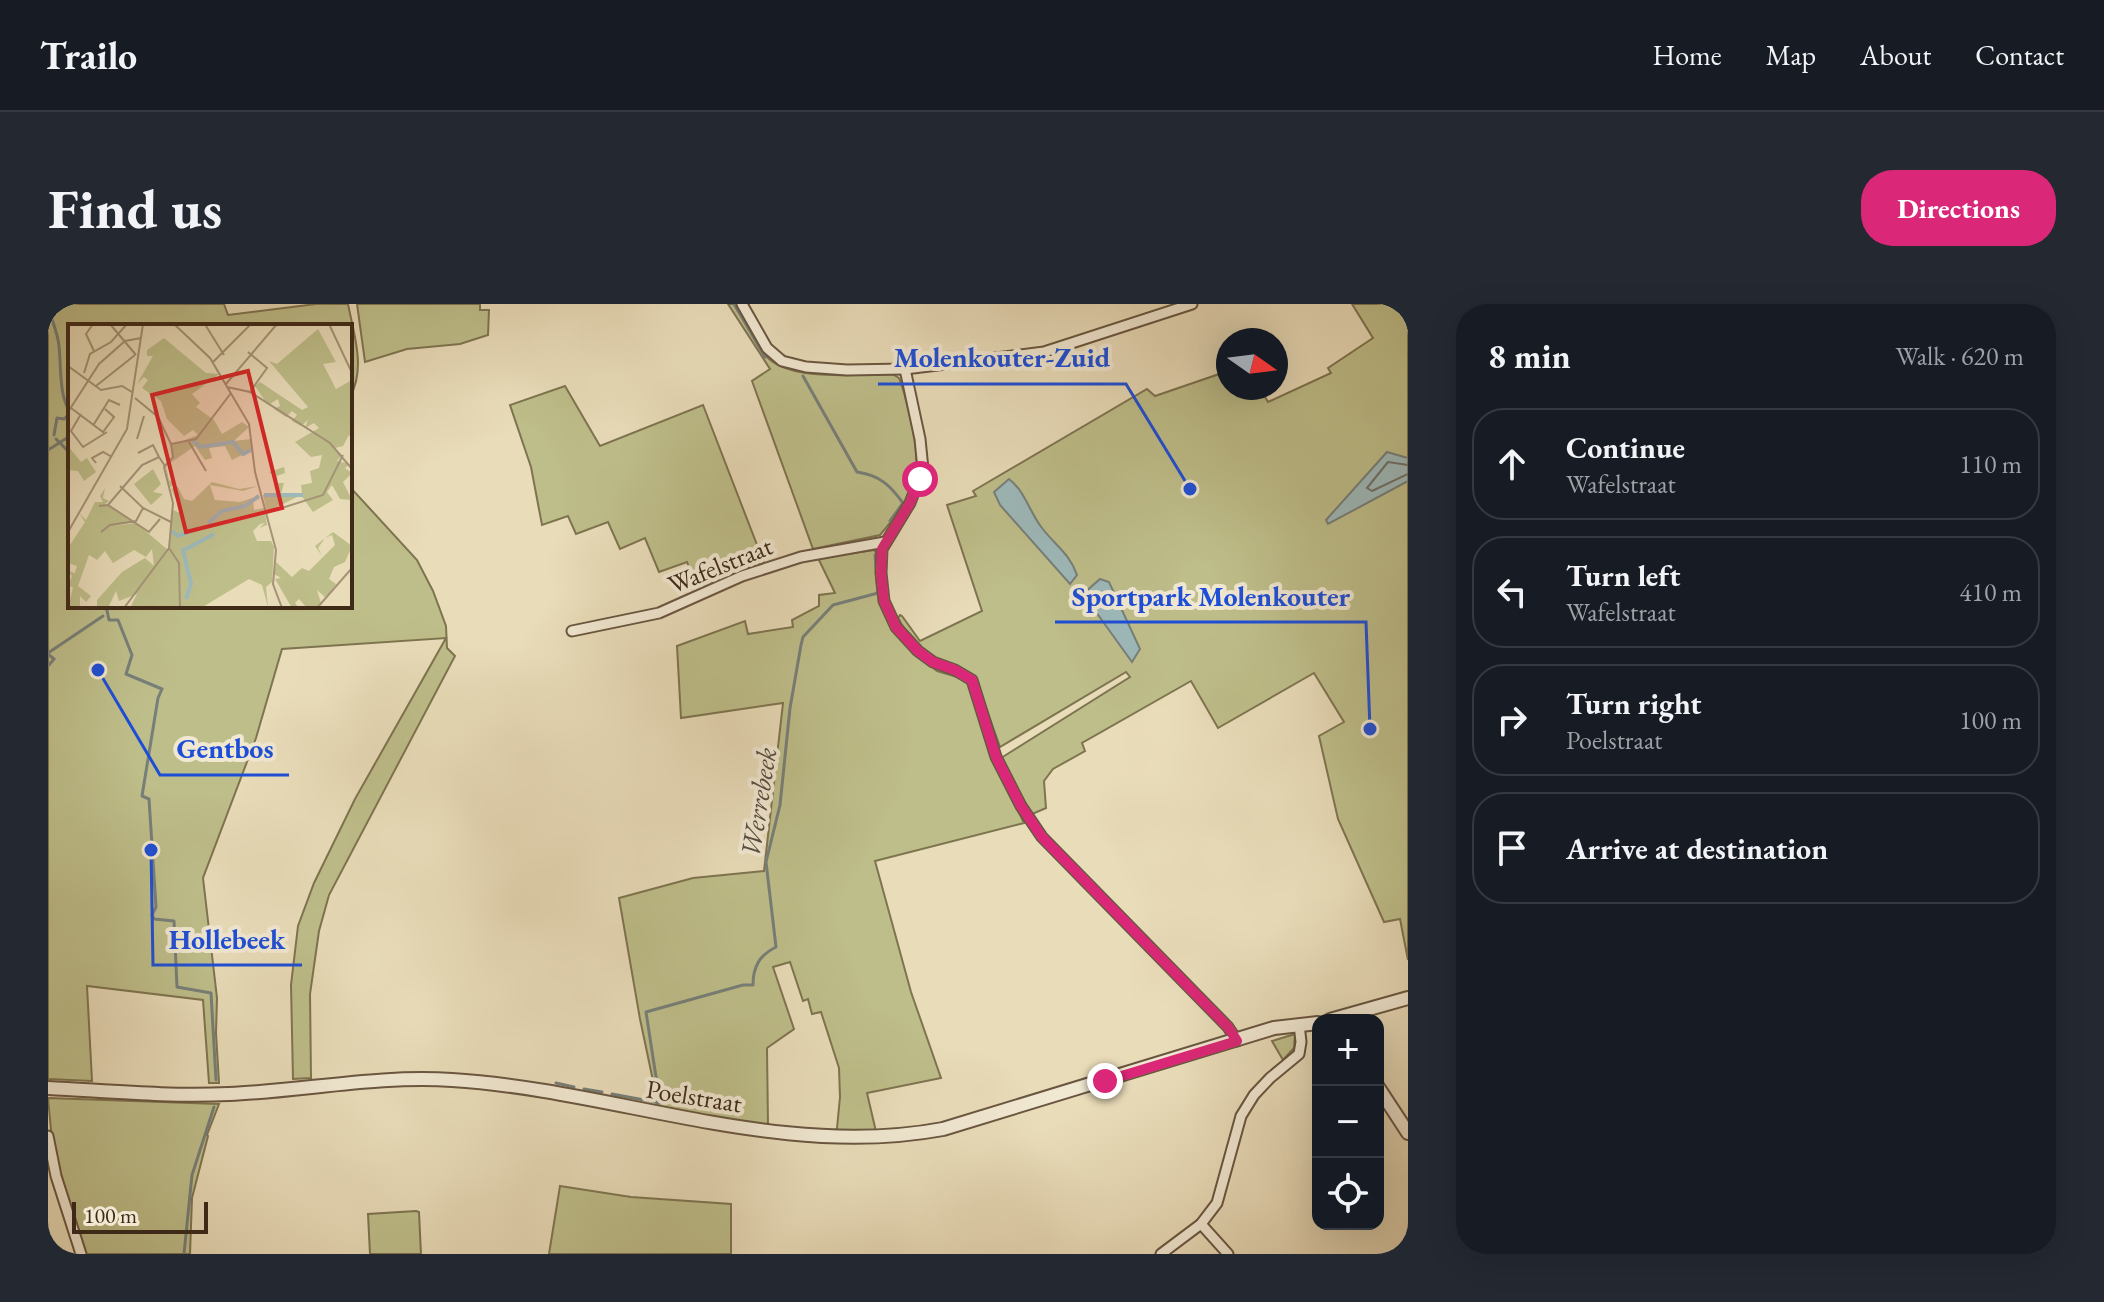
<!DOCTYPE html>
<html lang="en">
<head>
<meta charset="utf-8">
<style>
	:root { --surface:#171b24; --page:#242831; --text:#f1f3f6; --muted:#9ea1a6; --line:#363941; --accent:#db2777 }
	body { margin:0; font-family:"EB Garamond",serif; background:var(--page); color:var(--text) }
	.controls { position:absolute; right:24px; bottom:24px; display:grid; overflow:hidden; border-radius:16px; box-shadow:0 8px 32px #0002 }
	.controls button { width:72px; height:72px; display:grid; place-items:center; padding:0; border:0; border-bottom:2px solid var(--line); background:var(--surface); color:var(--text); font:40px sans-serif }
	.compass { position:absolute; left:1168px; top:24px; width:72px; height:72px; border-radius:50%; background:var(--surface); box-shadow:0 8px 32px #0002; rotate:104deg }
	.scale { position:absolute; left:24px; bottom:20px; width:136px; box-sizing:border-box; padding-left:8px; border:4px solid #3f2917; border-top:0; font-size:22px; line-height:28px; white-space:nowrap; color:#3f2917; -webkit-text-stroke:6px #f1e8d2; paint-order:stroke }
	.stop { position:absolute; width:24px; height:24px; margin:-18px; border:6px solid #db2777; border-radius:50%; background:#fff }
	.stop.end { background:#db2777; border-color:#fff; box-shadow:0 2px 8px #0008 }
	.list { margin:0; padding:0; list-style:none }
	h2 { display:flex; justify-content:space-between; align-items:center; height:104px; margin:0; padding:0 32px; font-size:34px }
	h2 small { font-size:26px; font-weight:400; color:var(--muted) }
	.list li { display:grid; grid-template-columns:52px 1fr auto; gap:24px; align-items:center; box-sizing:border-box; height:112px; margin:0 16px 16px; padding:0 16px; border:2px solid var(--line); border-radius:32px }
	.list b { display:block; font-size:30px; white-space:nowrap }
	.list p { margin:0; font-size:26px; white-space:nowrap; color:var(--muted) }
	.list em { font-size:26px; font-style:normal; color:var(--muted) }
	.icon { flex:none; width:44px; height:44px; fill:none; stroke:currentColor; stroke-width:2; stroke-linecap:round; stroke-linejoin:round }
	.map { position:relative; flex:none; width:1360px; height:950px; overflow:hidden; border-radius:32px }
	header { display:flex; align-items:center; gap:48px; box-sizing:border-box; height:112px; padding:0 40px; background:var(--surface); border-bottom:2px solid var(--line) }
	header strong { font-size:38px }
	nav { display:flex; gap:44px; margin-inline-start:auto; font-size:28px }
	.intro { display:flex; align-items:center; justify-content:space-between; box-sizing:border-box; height:192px; padding:0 48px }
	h1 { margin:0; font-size:56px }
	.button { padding:20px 36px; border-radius:32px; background:var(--accent); color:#fff; font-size:28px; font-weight:700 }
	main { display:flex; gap:48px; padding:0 48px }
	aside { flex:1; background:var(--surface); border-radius:32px; box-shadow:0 8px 32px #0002 }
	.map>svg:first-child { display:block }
</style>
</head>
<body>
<header>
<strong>Trailo</strong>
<nav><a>Home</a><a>Map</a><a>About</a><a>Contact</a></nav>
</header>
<div class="intro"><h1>Find us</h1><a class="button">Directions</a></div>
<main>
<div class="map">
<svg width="1360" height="950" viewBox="0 0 1360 950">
	<rect width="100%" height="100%" fill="#e9dcb9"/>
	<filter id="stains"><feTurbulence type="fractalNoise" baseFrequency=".0025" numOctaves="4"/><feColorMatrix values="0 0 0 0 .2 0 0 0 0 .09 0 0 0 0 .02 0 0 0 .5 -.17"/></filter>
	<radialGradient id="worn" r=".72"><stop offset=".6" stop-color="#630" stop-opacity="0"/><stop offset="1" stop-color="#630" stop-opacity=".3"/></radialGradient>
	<g fill="#bebe8a" stroke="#7e7450" stroke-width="2">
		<path d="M0,0H176L180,11L268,0H300C306,31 318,64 302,93V22H22V302H302V183L369,256L385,287L398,322L399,344L407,352L281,591L271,627L262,690L263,774L245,775L243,681L250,622L266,579L307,495L398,334L234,345L208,434L155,574L169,694L168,729L171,779H161L155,696L39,682L44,777L0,775Z"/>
		<polygon points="309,0 432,0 432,6 441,6 440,31 412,40 359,45 317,58"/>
		<path d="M680,0H688C697,16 705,35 716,50C739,79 810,70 844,70L851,74C857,87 859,103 863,117C875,172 868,188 832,231L765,245L704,77L722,65Z"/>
		<path d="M1304,0H1360V656L1352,615L1336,618L1290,515L1271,432L1296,418L1266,369L1170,424L1143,377L1034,439L1037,447L1005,465L996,477L998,504L982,511L953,454L1082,373L1078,368L952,443L929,378C898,361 866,347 850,314L852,311L854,312L872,337L934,307L899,201L928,192L925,187L1099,85L1107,92L1180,67V84H1212L1220,98L1283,69L1280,64L1325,34Z"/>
		<polygon points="517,82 552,142 655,101 716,259 651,290 639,258 611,268 597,234 572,245 560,218 528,230 520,212 494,221 483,163 462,101"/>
		<polygon points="826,246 829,250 831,283 864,346 889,367 916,375 924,386 943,451 976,519 827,557 863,688 893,774 819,789 829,832 786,828 789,824 792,793 791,764 773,708 764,710 760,695 755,697 742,658 725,663 746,725 719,744 720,822 611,805 592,715 571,594 645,574 716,567 735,399 633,414 629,342 697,317 700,330 745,323 744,316 771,302 771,291 787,289 770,254"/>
		<polygon points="1247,730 1246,744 1235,756 1224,737"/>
		<polygon points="0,794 171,800 159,831 160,832 144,894 142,950 36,950 5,847"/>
		<polygon points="512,882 583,893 683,900 683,950 501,950"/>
		<polygon points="368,907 371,908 373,950 322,950 320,910"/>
	</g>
	<g fill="#9db9ba" stroke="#777f79" stroke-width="2">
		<polygon points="1339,148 1360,154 1360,177 1280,220 1278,216"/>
		<path d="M961,175C977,187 982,209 994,224C1007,241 1022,250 1029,271L1022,280L952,201L946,188Z"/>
		<polygon points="1052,275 1061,278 1092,345 1084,358 1035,290"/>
	</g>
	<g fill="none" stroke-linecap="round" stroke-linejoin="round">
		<polyline stroke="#6e7168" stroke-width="2" points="1360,161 1340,158 1319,184 1324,187 1360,170"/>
		<g stroke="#777f79" stroke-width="3">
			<polyline points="686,0 717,53"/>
			<path d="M0,3C4,16 10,30 11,42C13,58 11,95 22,107"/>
			<path d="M755,72L809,168C831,171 842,181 855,199L842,217"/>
			<polyline points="6,131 9,114 16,115 22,110"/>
			<polyline points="8,135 22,149"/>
			<polyline points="0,146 22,132"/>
			<polyline points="58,302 61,316 70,316 84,351 78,370 114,385 110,394 94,492 101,495 108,603 104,611 106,615 126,617 129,683 163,689 168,776"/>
			<polyline points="0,349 55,312"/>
			<polyline points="0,362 6,355 1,351"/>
			<polyline points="508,779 526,783"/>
			<polyline points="536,785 554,788"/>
			<path d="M564,790L612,799L598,708L695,681H705C705,662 712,651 728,643L718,558L732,501L742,404L753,341L755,333L785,301L830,289L827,251"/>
			<polyline points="136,950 144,871 166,803"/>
		</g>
		<g stroke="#6a5640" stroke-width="13">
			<g id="minor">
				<polyline points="694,0 719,44 734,57 758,63 799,66 857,65 996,48 1144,0"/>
				<polyline points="857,65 872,135 875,165 862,199 834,245 833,269 836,297 848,323 870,347 885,358 907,366 924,376 948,453 973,502 994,533 1180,723 1189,737"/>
				<polyline points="524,327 611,309 694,272 753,253 837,238"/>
				<polyline points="0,832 8,872 33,950"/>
				<polyline points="1153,920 1180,950"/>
				<polyline points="1113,950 1153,920 1169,899 1193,812 1206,791 1222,774 1251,750 1253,738 1251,720"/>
			</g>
		</g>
		<g stroke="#6a5640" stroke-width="16">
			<g id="tertiary">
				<polyline points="1282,716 1360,694"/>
				<polyline points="1330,783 1360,829"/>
				<path d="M0,784C60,787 121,793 181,790C255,787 330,771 404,776C567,786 730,856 895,825L1226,724L1270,719"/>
			</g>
		</g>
		<use href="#minor" stroke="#f1e8d2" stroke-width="9"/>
		<use href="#tertiary" stroke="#f1e8d2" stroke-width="12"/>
	</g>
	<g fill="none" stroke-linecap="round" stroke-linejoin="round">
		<polyline stroke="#db2777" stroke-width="10" points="872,175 862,199 834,245 833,269 836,297 848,323 870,347 885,358 907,366 924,376 948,453 973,502 994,533 1180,723 1189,737 1057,777"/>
	</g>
	<g text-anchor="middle" stroke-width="8" stroke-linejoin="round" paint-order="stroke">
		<g font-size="26" fill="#3f2917" stroke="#f1e8d2">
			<text transform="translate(672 261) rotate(-22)" y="9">Wafelstraat</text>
			<text transform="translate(646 792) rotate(9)" y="9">Poelstraat</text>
		</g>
		<g font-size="28" font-style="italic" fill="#564d40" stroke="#f1e8d2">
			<text transform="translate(710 498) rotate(-81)" y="10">Werrebeek</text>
		</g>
	</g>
	<g transform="translate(20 20)">
		<rect width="284" height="284" fill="#e9dcb9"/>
		<path d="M250,5L268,38L255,40L268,65L284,56V115L281,111L275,122L267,124L274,131L269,137L282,140L277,144L284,149L275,158L284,176L272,175L264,161L259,168L265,176L245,188L233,171L199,188L195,171L212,169L207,152L201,148L216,143L217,149L209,152L210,159H216L213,170H234L233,161L244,159L242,147L251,144L254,131L243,133L227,118L251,104L246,99L237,104L240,96L233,102L224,97L229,91L224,87L218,93L206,85L212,82L210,75L200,81L187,62L192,58L234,86L240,83L201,37L209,40ZM96,14L138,49L151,50L124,70L132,79L128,83L146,96L154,110L174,98L181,103L166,117L183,115L184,126L164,136L157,122L141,124L144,134L137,136L127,122L98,142L101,156L108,160L102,163L97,143L105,135L104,121L130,111L125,106L116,112L99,95L93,77L74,64L80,56L76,53L69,60L85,32H79V26ZM0,122L13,138L19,134L28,148L16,157L10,147L0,146ZM85,145L93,160L85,168L95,170L83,181L66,160ZM144,158L171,165L190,162L175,167L142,161L147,176L172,178L193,171L185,175L186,186L196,184L199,201L191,204L197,199L192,200L185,207L189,217H203L206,223L204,258L198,263L200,283L194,261L181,255L133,284H62L69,270L51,277L48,267L40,284H29V276L54,248L77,234L86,242L84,225L78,233L66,226L45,239L37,227L29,236L21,231L10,262L23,272L18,278L12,272V284H0L5,263L0,262L4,252L0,247L7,249L9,242L0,239V224L17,198L11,189L18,196L27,178H35L32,172L37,164L35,174L41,177L37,180L66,198L44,202L68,199L100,226L105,186L115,190L103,165L110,163L116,175L124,177ZM265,208L284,222L277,238L266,243L261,255L268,260L258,274L249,266L253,279L248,284H239L231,275L227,279L231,284H224L207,255L213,254L206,250L208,238L224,253L234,244L241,247L267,221L264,211L257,214L250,224L254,232L247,222Z" fill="#bebe8a"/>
		<path fill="none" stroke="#9db9ba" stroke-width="4" d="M125,117L133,123L165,118L175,130L183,126M196,171H235M140,199L154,187L177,182L191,172M104,207L110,212L131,204M122,223L146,210M118,275L123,260L115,226L122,223"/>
		<path fill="none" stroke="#a59478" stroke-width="2" d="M25,0L18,10L26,27M42,0L68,31M106,0L142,34L181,100L187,148L208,226L205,260L214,284M261,0L284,49M138,2L156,31M180,28L199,44L182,68M145,38L183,0M0,42L33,66L54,62L64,68M16,49L22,30L43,18L59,0M158,60L209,0M28,62L67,31M159,63L182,68L262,119L284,145M3,84L35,108L46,93L37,85M0,88L31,40L57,17L73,14M13,90L3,107L15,123L39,108M26,100L41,76L52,81M69,115L76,92M121,118L138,147M103,120L128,115L163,69M70,129L85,121L91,133M28,139L24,134L35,128L44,133M52,162L75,184L103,198M40,181L81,208L92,195M31,182L40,181L74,141L91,133L97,142M198,189L255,171L275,131M0,208L59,105L75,0M33,208L42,201L68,197L75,184M101,224L111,239L112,284M56,284L101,224L105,179L96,143L105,133L103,120L90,93L67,74M249,284L284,244"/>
		<path fill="#d62828" fill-opacity="0.15" stroke="#d62828" stroke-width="4" d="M180,47L214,184L118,208L84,71Z"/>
		<rect width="284" height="284" fill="none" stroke="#3f2917" stroke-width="4"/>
	</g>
	<path fill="none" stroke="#1d4ed8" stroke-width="3" d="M1142 185L1078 80H830M1322 425L1318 318H1007M50 366L112 471H241M103 546L105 661H254"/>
	<g fill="#1d4ed8" stroke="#f1e8d2" stroke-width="3">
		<circle cx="1142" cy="185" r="8"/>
		<circle cx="1322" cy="425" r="8"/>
		<circle cx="50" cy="366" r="8"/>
		<circle cx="103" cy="546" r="8"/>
	</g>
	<g font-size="28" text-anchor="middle" font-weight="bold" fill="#1d4ed8" stroke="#f1e8d2" stroke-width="8" stroke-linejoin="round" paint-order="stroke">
		<text x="954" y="63">Molenkouter-Zuid</text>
		<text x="1163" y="302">Sportpark Molenkouter</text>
		<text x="177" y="454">Gentbos</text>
		<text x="179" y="645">Hollebeek</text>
	</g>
	<rect width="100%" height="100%" filter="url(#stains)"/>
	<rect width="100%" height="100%" fill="url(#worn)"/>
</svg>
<div class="controls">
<button>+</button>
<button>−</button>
<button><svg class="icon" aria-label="locate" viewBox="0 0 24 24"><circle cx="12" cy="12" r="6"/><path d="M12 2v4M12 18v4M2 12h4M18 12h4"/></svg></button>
</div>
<svg class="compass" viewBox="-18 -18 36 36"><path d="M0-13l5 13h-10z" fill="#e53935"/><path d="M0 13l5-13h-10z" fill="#9ea1a6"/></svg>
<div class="scale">100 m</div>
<div class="stop" style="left:872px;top:175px"></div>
<div class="stop end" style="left:1057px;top:777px"></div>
</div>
<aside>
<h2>8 min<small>Walk · 620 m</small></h2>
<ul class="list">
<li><svg class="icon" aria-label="ahead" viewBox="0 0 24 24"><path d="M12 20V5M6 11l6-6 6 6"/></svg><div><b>Continue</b><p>Wafelstraat</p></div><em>110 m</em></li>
<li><svg class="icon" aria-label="left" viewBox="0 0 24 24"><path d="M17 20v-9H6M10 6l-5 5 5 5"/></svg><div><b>Turn left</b><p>Wafelstraat</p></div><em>410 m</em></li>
<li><svg class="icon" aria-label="right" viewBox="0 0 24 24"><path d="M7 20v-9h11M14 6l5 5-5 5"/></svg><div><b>Turn right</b><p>Poelstraat</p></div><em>100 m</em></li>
<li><svg class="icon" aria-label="arrive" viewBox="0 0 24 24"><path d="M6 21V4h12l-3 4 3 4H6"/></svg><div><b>Arrive at destination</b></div></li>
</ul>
</aside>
</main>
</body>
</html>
